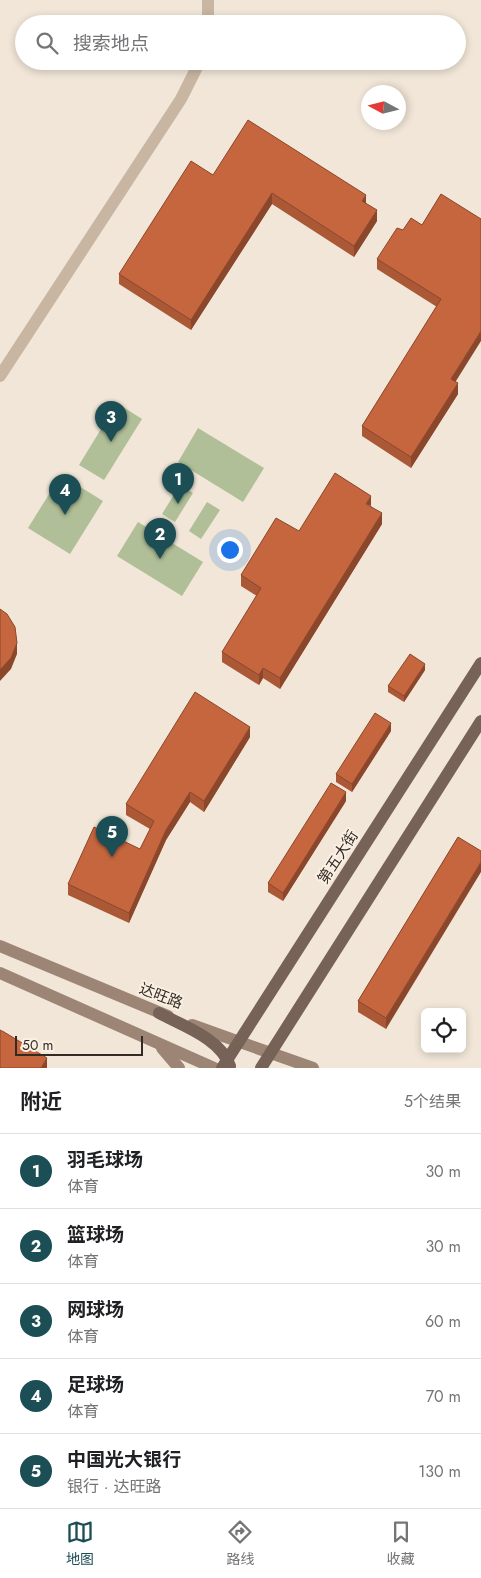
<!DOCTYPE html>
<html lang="zh">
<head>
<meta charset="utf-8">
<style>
	:root { --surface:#fff; --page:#f2f2f2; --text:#202124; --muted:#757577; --line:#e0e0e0; --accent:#1b4e55 }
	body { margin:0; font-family:Jost,"Noto Sans SC",sans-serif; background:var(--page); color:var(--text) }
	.controls { position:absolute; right:15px; bottom:15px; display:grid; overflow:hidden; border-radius:8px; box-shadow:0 2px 8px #0003 }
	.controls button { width:45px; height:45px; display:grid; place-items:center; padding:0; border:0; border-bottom:1px solid var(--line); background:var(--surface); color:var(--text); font:25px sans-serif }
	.compass { position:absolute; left:361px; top:85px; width:45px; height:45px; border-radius:50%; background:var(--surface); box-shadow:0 2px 8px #0003; rotate:277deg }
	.scale { position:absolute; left:15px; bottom:12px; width:128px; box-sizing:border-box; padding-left:5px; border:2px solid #332a25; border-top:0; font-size:14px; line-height:18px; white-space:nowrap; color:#332a25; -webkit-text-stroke:4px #f9f0e3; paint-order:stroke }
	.you { position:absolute; left:229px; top:549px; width:18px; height:18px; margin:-12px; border:4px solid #fff; border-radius:50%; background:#1a73e8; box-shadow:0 0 0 8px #1a73e833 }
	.badge { display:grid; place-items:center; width:32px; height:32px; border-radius:50%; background:var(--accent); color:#fff; font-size:16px; font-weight:700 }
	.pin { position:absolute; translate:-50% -41px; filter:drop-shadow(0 1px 2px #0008) }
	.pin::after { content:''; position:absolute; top:26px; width:18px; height:15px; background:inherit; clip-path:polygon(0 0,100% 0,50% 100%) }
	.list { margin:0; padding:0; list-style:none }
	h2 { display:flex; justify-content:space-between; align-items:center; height:65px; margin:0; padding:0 20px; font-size:21px }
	h2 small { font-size:16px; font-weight:400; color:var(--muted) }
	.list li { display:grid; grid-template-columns:32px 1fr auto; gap:15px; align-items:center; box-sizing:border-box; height:75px; padding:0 20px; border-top:1px solid var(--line) }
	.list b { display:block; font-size:19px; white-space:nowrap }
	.list p { margin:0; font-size:16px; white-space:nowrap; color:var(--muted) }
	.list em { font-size:16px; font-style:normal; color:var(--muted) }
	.icon { flex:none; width:28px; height:28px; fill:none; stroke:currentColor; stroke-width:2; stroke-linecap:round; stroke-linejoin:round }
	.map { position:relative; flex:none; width:481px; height:1068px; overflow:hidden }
	.search { position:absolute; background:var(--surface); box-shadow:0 2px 8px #0003; left:15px; right:15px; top:15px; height:55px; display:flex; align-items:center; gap:12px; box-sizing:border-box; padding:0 18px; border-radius:28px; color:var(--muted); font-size:19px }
	.sheet { height:440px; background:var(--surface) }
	nav { display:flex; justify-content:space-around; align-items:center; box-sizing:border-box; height:70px; border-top:1px solid var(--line); background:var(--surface); font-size:14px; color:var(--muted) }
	nav a { display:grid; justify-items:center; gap:2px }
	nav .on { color:var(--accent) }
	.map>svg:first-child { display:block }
</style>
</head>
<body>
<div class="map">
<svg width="481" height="1068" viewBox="0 0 481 1068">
	<rect width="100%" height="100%" fill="#f1e6d7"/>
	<g fill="#b0bf97">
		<polygon points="117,403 142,419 104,480 79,465"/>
		<polygon points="198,428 264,468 243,502 178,462"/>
		<polygon points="61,475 103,501 70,554 28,528"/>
		<polygon points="180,485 193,493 175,522 162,514"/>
		<polygon points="207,502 220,510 201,539 189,531"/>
		<polygon points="138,522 203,562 182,596 117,556"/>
	</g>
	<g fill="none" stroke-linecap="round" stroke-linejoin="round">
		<g stroke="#c8b6a3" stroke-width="12">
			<polyline points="208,0 208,24"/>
			<polyline points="0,376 181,99 200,61"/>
		</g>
		<g stroke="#9c8575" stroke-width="12">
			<polyline points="0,946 168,1016"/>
			<polyline points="0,973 214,1068"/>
			<polyline points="192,1025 313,1068"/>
			<polyline points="162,1048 179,1068"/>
		</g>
		<g stroke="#766256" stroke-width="12">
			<path d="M159,1013C183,1026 220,1038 230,1066"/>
			<polyline points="222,1068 481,663"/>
			<polyline points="261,1068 481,721"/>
		</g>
	</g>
	<g fill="#aa5836">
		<polygon points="213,175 366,203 377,221 354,257 272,204 191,330 119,284 119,274"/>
		<polygon points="441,194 456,382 458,394 411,468 362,436 362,426 437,307 377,269 377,259 403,230 422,225"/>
		<polygon points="371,506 382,524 280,689 263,678 259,685 222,662 222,652 257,596 241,586 241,575 299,531"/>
		<polygon points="425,670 404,702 388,692 388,686"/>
		<polygon points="391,731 352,792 336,782 336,774"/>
		<polygon points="250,737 204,812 190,802 166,840 129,923 68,895 68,884 140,849 150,829 126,815 126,804"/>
		<polygon points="346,801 283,901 268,892 268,883"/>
		<polygon points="458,837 386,1029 358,1012 358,1001"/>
	</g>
	<g fill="#8b472c">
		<polygon points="272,193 272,204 191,330 191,320"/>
		<polygon points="366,195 366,206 362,201"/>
		<polygon points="377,210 377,221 354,257 354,246"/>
		<polygon points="481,331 481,341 451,389 451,379"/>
		<polygon points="458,383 458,394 411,468 411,457"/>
		<polygon points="371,496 371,506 366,504"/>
		<polygon points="382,513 382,524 280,689 280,678"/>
		<polygon points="17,643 17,654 11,669 0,681 0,670"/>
		<polygon points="425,664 425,670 404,702 404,696"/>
		<polygon points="263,668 263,678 259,685 259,675"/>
		<polygon points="391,723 391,731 352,792 352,784"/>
		<polygon points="250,727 250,737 204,812 204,801"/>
		<polygon points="190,792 190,802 166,840 129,923 129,913 166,830"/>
		<polygon points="346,792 346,801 283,901 283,893"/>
		<polygon points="481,862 481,872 386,1029 386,1018"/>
		<polygon points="47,1058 47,1068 41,1068"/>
	</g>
	<g fill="#c6663f" stroke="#8b472c">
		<polygon points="248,120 366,195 362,201 377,210 354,246 272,193 191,320 119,274 191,161 213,175"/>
		<polygon points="441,194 481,219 481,331 451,379 458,383 411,457 362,426 441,299 377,259 397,228 403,230 411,218 422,225"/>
		<polygon points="335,473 371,496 366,504 382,513 280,678 263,668 259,675 222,652 261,588 241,575 276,518 299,531"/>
		<polygon points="0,609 7,614 15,627 17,643 11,658 0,670"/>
		<polygon points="410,654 425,664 404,696 388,686"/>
		<polygon points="195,692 250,727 204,801 190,792 166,830 129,913 68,884 94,827 140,849 154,821 126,804"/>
		<polygon points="375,713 391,723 352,784 336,774"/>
		<polygon points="331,783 346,792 283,893 268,883"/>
		<polygon points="458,837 481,851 481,862 386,1018 358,1001"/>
		<polygon points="0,1030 4,1032 47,1058 41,1068 0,1068"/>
	</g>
	<g text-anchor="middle" stroke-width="4" stroke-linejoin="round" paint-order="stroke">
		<g font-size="15" fill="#332a25" stroke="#f9f0e3">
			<text transform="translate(338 857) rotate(-57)" y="5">第五大街</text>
			<text transform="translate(161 996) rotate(21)" y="5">达旺路</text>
		</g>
	</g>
</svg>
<div class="controls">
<button><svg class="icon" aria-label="locate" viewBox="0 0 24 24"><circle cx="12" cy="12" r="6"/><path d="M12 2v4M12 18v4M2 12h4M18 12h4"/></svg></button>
</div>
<svg class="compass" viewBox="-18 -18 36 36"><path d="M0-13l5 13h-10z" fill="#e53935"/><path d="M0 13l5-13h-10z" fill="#757577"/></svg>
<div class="scale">50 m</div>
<div class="you"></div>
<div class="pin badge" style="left:178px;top:504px">1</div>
<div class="pin badge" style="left:160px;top:559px">2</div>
<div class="pin badge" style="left:111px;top:442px">3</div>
<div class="pin badge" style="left:65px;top:515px">4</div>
<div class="pin badge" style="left:112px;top:857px">5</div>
<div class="search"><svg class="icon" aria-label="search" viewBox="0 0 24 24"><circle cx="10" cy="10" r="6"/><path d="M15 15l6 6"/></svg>搜索地点</div>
</div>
<section class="sheet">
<h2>附近<small>5个结果</small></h2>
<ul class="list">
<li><span class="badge">1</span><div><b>羽毛球场</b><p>体育</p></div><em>30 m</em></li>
<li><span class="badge">2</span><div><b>篮球场</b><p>体育</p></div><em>30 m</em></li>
<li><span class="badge">3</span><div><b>网球场</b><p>体育</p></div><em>60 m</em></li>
<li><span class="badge">4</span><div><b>足球场</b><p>体育</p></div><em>70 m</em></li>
<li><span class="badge">5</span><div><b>中国光大银行</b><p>银行 · 达旺路</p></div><em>130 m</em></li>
</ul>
</section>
<nav>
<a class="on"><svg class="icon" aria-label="map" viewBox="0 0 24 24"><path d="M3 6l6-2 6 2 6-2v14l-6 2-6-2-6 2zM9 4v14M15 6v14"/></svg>地图</a>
<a><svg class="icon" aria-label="directions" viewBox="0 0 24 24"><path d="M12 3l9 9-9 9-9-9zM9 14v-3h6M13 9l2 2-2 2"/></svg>路线</a>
<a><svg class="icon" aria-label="saved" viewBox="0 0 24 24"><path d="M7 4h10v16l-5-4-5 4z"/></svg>收藏</a>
</nav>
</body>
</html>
